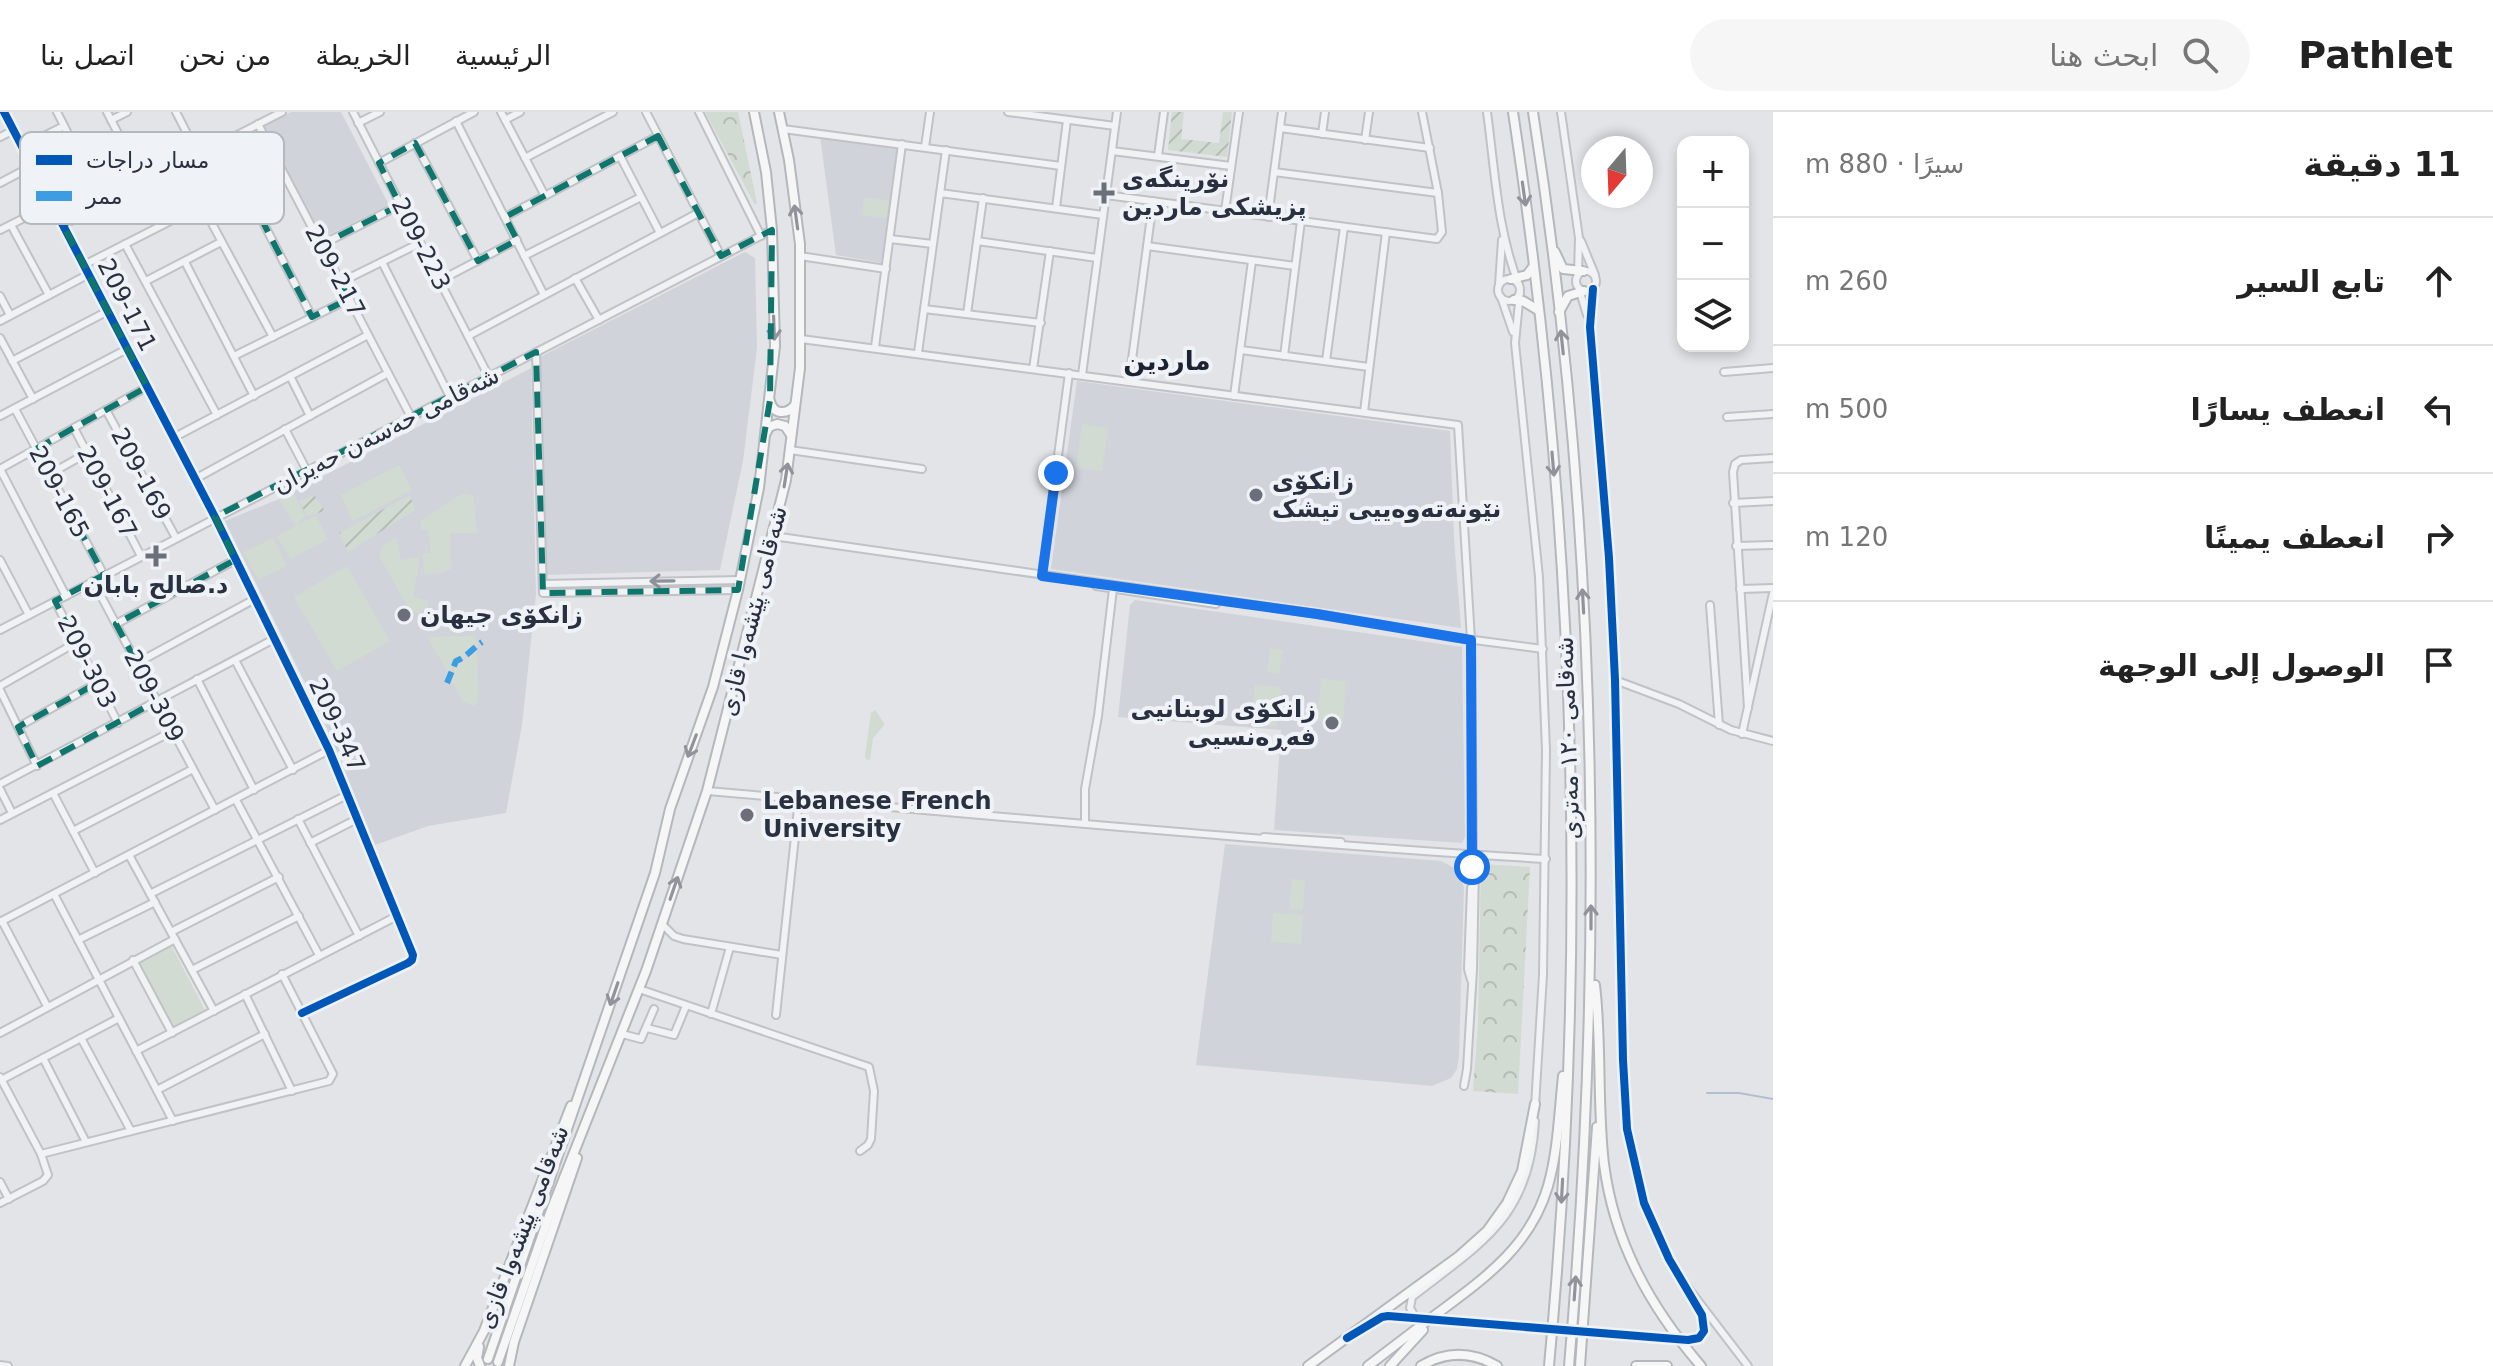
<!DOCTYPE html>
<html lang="ar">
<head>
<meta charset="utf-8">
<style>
	:root { --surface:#fff; --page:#f6f6f6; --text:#222; --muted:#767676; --line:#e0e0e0 }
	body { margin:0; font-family:"DejaVu Sans","Noto Naskh Arabic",sans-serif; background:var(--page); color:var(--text); direction:rtl }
	.controls { position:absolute; right:24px; top:24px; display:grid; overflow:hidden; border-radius:16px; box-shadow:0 4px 12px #0003 }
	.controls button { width:72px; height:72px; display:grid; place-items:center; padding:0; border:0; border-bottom:2px solid var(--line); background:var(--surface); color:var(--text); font:40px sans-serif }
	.compass { position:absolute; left:1581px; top:24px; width:72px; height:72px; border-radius:50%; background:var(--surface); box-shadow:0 4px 12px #0003; rotate:199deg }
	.stop { position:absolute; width:24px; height:24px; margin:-18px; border:6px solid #1a73e8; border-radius:50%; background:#fff }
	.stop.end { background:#1a73e8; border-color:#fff; box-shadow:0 2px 8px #0008 }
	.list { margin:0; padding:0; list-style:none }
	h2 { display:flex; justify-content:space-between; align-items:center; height:104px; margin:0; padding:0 32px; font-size:34px }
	h2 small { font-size:26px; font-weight:400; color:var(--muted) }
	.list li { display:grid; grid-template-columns:52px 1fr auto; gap:24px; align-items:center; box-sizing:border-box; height:128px; padding:0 32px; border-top:2px solid var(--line) }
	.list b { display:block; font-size:30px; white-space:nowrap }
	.list em { font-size:26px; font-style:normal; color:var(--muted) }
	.icon { flex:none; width:44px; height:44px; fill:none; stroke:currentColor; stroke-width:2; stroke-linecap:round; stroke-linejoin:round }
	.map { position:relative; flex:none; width:1773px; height:1254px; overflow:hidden; direction:ltr }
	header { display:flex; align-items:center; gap:48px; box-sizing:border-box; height:112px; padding:0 40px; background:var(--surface); border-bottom:2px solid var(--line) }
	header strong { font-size:38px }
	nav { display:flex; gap:44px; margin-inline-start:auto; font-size:28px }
	.search { width:560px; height:72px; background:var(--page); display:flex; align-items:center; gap:20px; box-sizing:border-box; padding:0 28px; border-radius:44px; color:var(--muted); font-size:30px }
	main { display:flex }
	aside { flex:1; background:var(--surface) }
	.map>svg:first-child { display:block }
</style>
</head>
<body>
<header>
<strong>Pathlet</strong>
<div class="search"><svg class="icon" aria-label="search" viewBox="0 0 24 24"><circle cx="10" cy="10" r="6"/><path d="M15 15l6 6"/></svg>ابحث هنا</div>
<nav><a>الرئيسية</a><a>الخريطة</a><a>من نحن</a><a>اتصل بنا</a></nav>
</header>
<main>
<aside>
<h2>11 دقيقة<small>سيرًا · 880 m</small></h2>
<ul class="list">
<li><svg class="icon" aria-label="ahead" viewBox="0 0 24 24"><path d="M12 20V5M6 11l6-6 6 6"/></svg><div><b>تابع السير</b></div><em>260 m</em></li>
<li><svg class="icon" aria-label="left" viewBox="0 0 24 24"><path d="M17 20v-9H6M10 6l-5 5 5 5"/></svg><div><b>انعطف يسارًا</b></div><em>500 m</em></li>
<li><svg class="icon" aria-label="right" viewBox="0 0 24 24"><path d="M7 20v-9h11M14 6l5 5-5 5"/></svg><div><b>انعطف يمينًا</b></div><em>120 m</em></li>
<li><svg class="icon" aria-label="arrive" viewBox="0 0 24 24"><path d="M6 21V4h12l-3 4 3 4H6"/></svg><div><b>الوصول إلى الوجهة</b></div></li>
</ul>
</aside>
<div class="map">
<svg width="1773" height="1254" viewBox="0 0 1773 1254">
	<defs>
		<pattern id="forest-crowns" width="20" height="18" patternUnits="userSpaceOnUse" patternTransform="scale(2)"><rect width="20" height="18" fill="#d2dbd2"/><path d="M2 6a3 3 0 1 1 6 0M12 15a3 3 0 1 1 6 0" fill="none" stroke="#b4bcb5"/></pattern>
		<pattern id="garden-furrows" width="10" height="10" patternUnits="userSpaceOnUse" patternTransform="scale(2)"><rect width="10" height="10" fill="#d2dbd2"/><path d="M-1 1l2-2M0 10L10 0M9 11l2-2" fill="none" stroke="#b4bcb5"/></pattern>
	</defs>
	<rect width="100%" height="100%" fill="#e2e4e7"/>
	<g fill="#d0d3da">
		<polygon points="291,0 341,0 389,93 320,127 262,15"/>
		<polygon points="820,24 897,34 882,151 836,143"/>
		<polygon points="745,140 755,146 757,236 743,349 720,458 545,463 538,246"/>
		<polygon points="531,256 536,482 522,613 506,701 428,714 375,733 324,609 225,409 279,387"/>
		<polygon points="1077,269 1450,319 1454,427 1461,516 1051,457"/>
		<polygon points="1135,488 1462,535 1465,725 1462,731 1274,718 1281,618 1118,605 1130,493"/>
		<polygon points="1225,732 1441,749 1458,758 1464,775 1459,944 1457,957 1451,966 1432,974 1196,953"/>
	</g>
	<g fill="#d2dbd2">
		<polygon points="864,86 889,89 887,106 862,103"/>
		<polygon points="1082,312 1108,316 1102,359 1076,356"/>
		<polygon points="399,353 412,378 353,409 341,383"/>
		<polygon points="293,380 305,404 296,413 316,404 328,427 290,447 277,424 296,414 279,387"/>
		<polygon points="463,381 472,383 474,387 477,421 450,421 451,457 441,461 424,462 423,442 431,441 428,418 421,418 420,409"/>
		<path d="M396,425L401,448L419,445C420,460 413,470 414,485L429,489L427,496L419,501L410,499L379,444L384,433Z"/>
		<polygon points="273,426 287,454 258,468 244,440"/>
		<polygon points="347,454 390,529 337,559 294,485"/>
		<polygon points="475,524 478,532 468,537 464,545 456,547 449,563 427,525"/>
		<polygon points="477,535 478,590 473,594 463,589 451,568 457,550 465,548"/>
		<polygon points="1270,536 1283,538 1279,562 1267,560"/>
		<polygon points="1321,567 1346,569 1343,611 1317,609"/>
		<polygon points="1255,573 1281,576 1276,615 1250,611"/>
		<polygon points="875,598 885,612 873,626 870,648 866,647 865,644 871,601"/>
		<polygon points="1292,767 1305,768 1303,798 1289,797"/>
		<polygon points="1273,801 1303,803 1301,832 1271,830"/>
		<polygon points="170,831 205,898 173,916 135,849"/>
	</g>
	<g fill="url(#forest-crowns)">
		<polygon points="705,0 738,0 757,91 755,93"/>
		<polygon points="1481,752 1530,755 1518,982 1473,979 1478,912"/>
	</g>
	<g fill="url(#garden-furrows)">
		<polygon points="1172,0 1184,0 1181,27 1219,31 1223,0 1232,0 1227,45 1168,38"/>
		<polygon points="314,383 325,399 307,404 299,389"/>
		<polygon points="410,383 415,398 348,440 339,421"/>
	</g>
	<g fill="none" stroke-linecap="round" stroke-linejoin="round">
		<polyline stroke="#b0c0d1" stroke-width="2" points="1707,981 1739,981 1773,987"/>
		<g stroke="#bdc0c6" stroke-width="6" stroke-dasharray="6 3" stroke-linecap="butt">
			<polyline points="1416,1206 1449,1209"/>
			<polyline points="1541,1216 1593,1220"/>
		</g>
		<g stroke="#c0c2c5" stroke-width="10">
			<g id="minor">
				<polyline points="4,0 215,405 329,638 413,843 412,848 408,851 302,901"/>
				<polyline points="57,0 104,92"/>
				<polyline points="107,0 144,72"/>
				<polyline points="176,0 198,43"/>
				<polyline points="353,0 489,265"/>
				<polyline points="501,0 545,84"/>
				<polyline points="646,0 721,144"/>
				<polyline points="699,0 761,124"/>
				<polyline points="1008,0 1115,14"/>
				<path d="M1487,0C1495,58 1497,118 1519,173"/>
				<polyline points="1561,0 1579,126 1578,162"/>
				<polyline points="111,8 127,0"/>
				<polyline points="505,8 520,0"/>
				<polyline points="456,9 544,183"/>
				<polyline points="358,11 380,0"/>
				<polyline points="258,12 411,305"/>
				<polyline points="1280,16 1430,36"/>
				<polyline points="783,17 1061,54"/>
				<polyline points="1322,22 1325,0"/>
				<polyline points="0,25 14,18"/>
				<polyline points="1365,28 1369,0"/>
				<polyline points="222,31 312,205"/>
				<polyline points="415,31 478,149"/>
				<polyline points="22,35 64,14"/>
				<polyline points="925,35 930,0"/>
				<polyline points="1112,39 1231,54"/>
				<polyline points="620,44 660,121"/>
				<polyline points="1158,44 1164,0"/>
				<polyline points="525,46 613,0"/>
				<polyline points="379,51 474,0"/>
				<polyline points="1274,60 1438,81"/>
				<polyline points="0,71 32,54"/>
				<polyline points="940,81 1103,103"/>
				<polyline points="1106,83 1437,127 1442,120 1438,81 1422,0"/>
				<polyline points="202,93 273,225"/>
				<polyline points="1056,96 1067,8"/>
				<polyline points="1225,99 1239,0"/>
				<polyline points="505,105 658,24"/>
				<polyline points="1268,105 1282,0"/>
				<polyline points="11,113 49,183"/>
				<polyline points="63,113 282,0"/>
				<polyline points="0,118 52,92"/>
				<polyline points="890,127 933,132"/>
				<polyline points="977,129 1097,146"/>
				<polyline points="1581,129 1595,163"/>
				<polyline points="125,132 217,303"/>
				<polyline points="321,133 400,93"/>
				<polyline points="1147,134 1295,154"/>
				<polyline points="524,144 641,85"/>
				<polyline points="800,144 886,157"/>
				<polyline points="185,150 254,284"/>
				<polyline points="382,150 450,285"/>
				<polyline points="84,153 243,72"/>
				<circle cx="1586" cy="169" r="10"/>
				<polyline points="575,166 599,208"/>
				<circle cx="1509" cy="178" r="11"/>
				<polyline points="146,169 221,130"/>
				<polyline points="439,169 517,128"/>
				<polyline points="341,170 420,131"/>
				<polyline points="1499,173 1502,128"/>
				<polyline points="1593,177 1590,215 1609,446 1615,568 1625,994 1631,1042 1644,1091 1669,1147 1702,1203 1705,1212 1703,1222 1697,1227 1688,1228"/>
				<polyline points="1520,180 1515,231 1539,465 1546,638 1543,863 1535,994"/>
				<polyline points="1580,180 1587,203"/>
				<polyline points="0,184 10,203"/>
				<polyline points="1501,185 1513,220"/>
				<polyline points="924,197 1041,211"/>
				<polyline points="967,202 983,86"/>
				<polyline points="0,209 89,162"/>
				<polyline points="468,224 698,101"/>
				<polyline points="0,226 33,287"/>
				<polyline points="801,227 1458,313 1471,528 1473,743 1475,755 1473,857 1467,957 1464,974"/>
				<polyline points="875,235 902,32"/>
				<polyline points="1241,238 1369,255"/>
				<polyline points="536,240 543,481 738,478"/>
				<polyline points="918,241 946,38"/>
				<polyline points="234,244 349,187"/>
				<polyline points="1284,244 1301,109"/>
				<polyline points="12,249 108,199"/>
				<polyline points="1326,249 1344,115"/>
				<polyline points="1033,257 1050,139"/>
				<polyline points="1724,260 1773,256"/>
				<polyline points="1082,263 1117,0"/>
				<polyline points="290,264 310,304"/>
				<polyline points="1129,270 1153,89"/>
				<polyline points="1234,284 1252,149"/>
				<polyline points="15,297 104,463"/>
				<polyline points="106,298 176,426"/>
				<polyline points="1364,300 1386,120"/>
				<polyline points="0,304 127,237"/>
				<polyline points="1727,305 1773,302"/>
				<polyline points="74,316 141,444"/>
				<polyline points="285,317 307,359"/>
				<polyline points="173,326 368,223"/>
				<polyline points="790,338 922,357"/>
				<polyline points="50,362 87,341"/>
				<polyline points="195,367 388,261"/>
				<polyline points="1733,391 1773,389"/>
				<polyline points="773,424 1317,502 1451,525 1543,537"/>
				<polyline points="1736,434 1773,433"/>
				<polyline points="0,448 29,503"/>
				<polyline points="1042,464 1069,261"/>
				<polyline points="93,469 215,698"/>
				<polyline points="543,472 740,468"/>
				<polyline points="1096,474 1216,492"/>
				<polyline points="1740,477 1773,476"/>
				<polyline points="66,484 0,357 147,275"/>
				<polyline points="55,489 118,611"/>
				<polyline points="1710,493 1719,613"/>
				<polyline points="116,512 235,448"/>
				<polyline points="0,518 772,118"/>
				<polyline points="235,548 293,658"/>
				<polyline points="137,551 255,487"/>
				<polyline points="197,567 254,678"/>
				<polyline points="1615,568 1679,592 1731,618 1773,629"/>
				<polyline points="0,574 77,530"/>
				<polyline points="0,578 37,654"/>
				<polyline points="1748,596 1733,360 1735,352 1741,348 1773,346"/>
				<polyline points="18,615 97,571"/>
				<polyline points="1742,622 1773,481"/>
				<polyline points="0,672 274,527"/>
				<polyline points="0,677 12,701"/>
				<path d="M707,679C987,703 1266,730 1546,747"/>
				<polyline points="53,681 95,761"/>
				<polyline points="236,688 319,843"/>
				<polyline points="298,707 359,824"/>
				<polyline points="0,708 173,619"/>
				<polyline points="1085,711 1085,677 1098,604 1113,477"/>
				<polyline points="73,719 193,657"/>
				<polyline points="1264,725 1341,730"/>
				<polyline points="310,731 357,707"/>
				<polyline points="129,743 214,899"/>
				<polyline points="1471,776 1468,857 1471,868"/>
				<polyline points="54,782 173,1009"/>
				<polyline points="150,782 347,683"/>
				<polyline points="2,809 47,894"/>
				<polyline points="0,810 329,638"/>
				<polyline points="662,812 674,824 683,827 782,843"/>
				<polyline points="171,820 279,765"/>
				<polyline points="78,828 155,790"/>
				<polyline points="133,848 172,921"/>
				<polyline points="192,858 299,804"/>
				<polyline points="639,877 869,955 874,979 871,1027 868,1033 860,1039"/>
				<polyline points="245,882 292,979"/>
				<polyline points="711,902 730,835"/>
				<polyline points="776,903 799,687"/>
				<polyline points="647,916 674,923 686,894"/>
				<polyline points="0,921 175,827"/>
				<polyline points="622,922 641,927 654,897"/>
				<polyline points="81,926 131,1019"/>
				<polyline points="136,939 397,804"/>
				<polyline points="43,946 86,1030"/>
				<polyline points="0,965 41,1042 48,1063 43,1069 0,1091"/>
				<polyline points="1,968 119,906"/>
				<polyline points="157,978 265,922"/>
				<polyline points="41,1042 329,969 333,962 282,862"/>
				<polyline points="0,1070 9,1087"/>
				<polyline points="1689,1177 1748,1254"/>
				<path d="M1416,1206L1410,1196L1412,1185C1481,1131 1530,1106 1535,1009"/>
				<polyline points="1377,1208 1388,1204 1416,1206"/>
				<polyline points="1449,1209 1541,1216"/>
				<polyline points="1593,1220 1668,1227"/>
				<polyline points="0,1253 8,1254"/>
			</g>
		</g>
		<g stroke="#b4b7bb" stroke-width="12">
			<g id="highway">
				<path d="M1513,0C1576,414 1588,837 1549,1254"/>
				<path d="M1533,0C1598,414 1605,837 1569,1254"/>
				<polyline points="1555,140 1563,157 1583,159"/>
				<polyline points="1511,167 1527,163 1533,155"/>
				<polyline points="1514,188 1523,189 1538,198"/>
				<polyline points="1559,200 1568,184 1584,179"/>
				<path d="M770,289C773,303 787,303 795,293"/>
				<polyline points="766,321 769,315 777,312 785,314 791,323"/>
				<path d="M1595,873C1602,932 1597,993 1604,1052C1614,1130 1650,1195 1701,1254"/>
				<polyline points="479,1235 477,1246 480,1254"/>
				<polyline points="488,1247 655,761 670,697 713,575 738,478 759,376 775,234 772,118 766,60 754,0"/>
				<polyline points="498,1250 550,1101 646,859 707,679 786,368 800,256 800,132 789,48 779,0"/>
				<polyline points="465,1254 484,1219 571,994"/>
				<polyline points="509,1254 514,1230 577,1046"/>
				<polyline points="1308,1254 1459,1144 1487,1119 1507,1091 1522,1059 1535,992"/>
				<path d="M1368,1254C1393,1235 1417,1216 1442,1198C1488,1164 1531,1132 1548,1074C1558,1039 1559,1001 1563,964"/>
				<polyline points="1390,1254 1423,1218"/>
				<path d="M1421,1254C1446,1239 1471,1239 1497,1254"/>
				<polyline points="1580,1254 1597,1015"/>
				<polyline points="1636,1254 1667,1254"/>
			</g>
		</g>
		<use href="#minor" stroke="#f1f2f4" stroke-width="6"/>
		<use href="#highway" stroke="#f6f6f6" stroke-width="8"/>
		<path stroke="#3d9de3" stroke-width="6" stroke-dasharray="12 6" stroke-linecap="butt" d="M447,571L456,549C467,545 473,536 482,530"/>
		<g stroke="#eff2f6" stroke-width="13">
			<g id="cycleway">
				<polyline points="4,0 215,405 329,638 413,843 412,848 408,851 302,901"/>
				<polyline points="1347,1226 1382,1205 1388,1204 1688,1228 1699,1226 1704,1219 1702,1203 1669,1147 1644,1091 1627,1017 1623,948 1615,568 1609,446 1590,215 1593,177"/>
			</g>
		</g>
		<use href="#cycleway" stroke="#0057b8" stroke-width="8"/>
	</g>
	<defs><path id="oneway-shaft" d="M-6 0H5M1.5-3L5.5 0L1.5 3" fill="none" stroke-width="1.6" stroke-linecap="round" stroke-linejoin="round" transform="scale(2)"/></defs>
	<g stroke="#90939b">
		<use href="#oneway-shaft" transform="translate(1524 82) rotate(82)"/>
		<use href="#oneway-shaft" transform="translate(796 105) rotate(-98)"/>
		<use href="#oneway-shaft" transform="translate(774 216) rotate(88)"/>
		<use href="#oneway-shaft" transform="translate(1562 230) rotate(-96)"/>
		<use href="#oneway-shaft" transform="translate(1553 352) rotate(85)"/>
		<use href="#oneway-shaft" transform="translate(786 363) rotate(-81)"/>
		<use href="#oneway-shaft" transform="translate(1583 489) rotate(-93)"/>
		<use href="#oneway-shaft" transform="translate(692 634) rotate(111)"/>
		<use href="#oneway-shaft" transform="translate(674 776) rotate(-71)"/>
		<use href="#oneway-shaft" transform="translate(1591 805) rotate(-90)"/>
		<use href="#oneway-shaft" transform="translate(614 882) rotate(109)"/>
		<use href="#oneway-shaft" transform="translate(1562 1079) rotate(93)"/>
		<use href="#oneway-shaft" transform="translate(1575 1176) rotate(-86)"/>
	</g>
	<use stroke="#8d919a" href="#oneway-shaft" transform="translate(662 469) rotate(179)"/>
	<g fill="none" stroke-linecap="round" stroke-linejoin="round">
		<polyline stroke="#1a73e8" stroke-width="10" points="1056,361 1042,464 1317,502 1471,528 1472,755"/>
	</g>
	<path fill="none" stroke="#0f766e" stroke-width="6" stroke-dasharray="16 10" stroke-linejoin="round" d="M658,24L721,144L772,118L770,288L738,478L543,481L536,240L215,405L235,448L116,512L157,589L37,654L18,615L97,571L55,489L104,463L36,337L147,275L63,113L222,31L312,205L349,187L321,133L400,93L379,51L415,31L478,149L517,128L505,105Z"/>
	<g fill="#6a6f7a" stroke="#eff2f6" stroke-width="3">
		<path d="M1100 69h8v8h8v8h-8v8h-8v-8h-8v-8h8z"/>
		<circle cx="1256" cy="383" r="8"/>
		<path d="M152 432h8v8h8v8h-8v8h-8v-8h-8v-8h8z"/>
		<circle cx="404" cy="503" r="8"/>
		<circle cx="1332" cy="611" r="8"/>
		<circle cx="747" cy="703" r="8"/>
	</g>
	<g text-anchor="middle" stroke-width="8" stroke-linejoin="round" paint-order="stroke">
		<g font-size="24" font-weight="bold" fill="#293040" stroke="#eff2f6" text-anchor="start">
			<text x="1122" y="75">نۆرینگەی<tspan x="1122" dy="28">پزیشکی ماردین</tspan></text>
			<text x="1272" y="377">زانکۆی<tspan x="1272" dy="28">نێونەتەوەییی تیشک</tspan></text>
			<text x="156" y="481" text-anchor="middle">د.صالح بابان</text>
			<text x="420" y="511">زانکۆی جیھان</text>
			<text x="1316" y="605" text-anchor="end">زانکۆی لوبنانیی<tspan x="1316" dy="28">فەڕەنسیی</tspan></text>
			<text x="763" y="697">Lebanese French<tspan x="763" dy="28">University</tspan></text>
		</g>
		<g font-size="24" fill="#293040" stroke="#eff2f6">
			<text transform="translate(421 132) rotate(63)" y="8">209-223</text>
			<text transform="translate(335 159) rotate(62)" y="8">209-217</text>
			<text transform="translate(127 193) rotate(63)" y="8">209-171</text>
			<text transform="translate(386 318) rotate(-27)" y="8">شەقامی حەسەن حەیران</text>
			<text transform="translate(141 362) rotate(62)" y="8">209-169</text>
			<text transform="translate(59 380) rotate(62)" y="8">209-165</text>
			<text transform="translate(107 380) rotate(62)" y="8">209-167</text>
			<text transform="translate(753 499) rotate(-76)" y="8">شەقامی پێشەوا قازی</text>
			<text transform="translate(87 550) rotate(63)" y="8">209-303</text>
			<text transform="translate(154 584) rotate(62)" y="8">209-309</text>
			<text transform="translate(337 613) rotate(65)" y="8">209-347</text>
			<text transform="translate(1568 626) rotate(-92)" y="8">شەقامی ١٢٠ مەتری</text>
			<text transform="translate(523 1115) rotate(-69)" y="8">شەقامی پێشەوا قازی</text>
		</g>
		<g font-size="26" font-weight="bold" fill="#1b2231" stroke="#eff2f6">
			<text x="1167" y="258">ماردین</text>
		</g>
	</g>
	<rect x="20" y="20" width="264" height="92" rx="12" fill="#eff2f6" stroke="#b4b8bf" stroke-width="2"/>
	<rect x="36" y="43" width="36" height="10" fill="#0057b8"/>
	<rect x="36" y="79" width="36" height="10" fill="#3d9de3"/>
	<g font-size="22" fill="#293040">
		<text x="86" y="56">مسار دراجات</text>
		<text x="86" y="92">ممر</text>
	</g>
</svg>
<div class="controls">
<button>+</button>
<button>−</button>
<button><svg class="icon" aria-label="layers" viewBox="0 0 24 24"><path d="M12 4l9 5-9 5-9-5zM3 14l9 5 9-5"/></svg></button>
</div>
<svg class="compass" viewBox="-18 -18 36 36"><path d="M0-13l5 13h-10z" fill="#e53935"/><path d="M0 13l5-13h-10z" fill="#767676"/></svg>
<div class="stop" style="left:1472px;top:755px"></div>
<div class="stop end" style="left:1056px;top:361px"></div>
</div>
</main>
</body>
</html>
